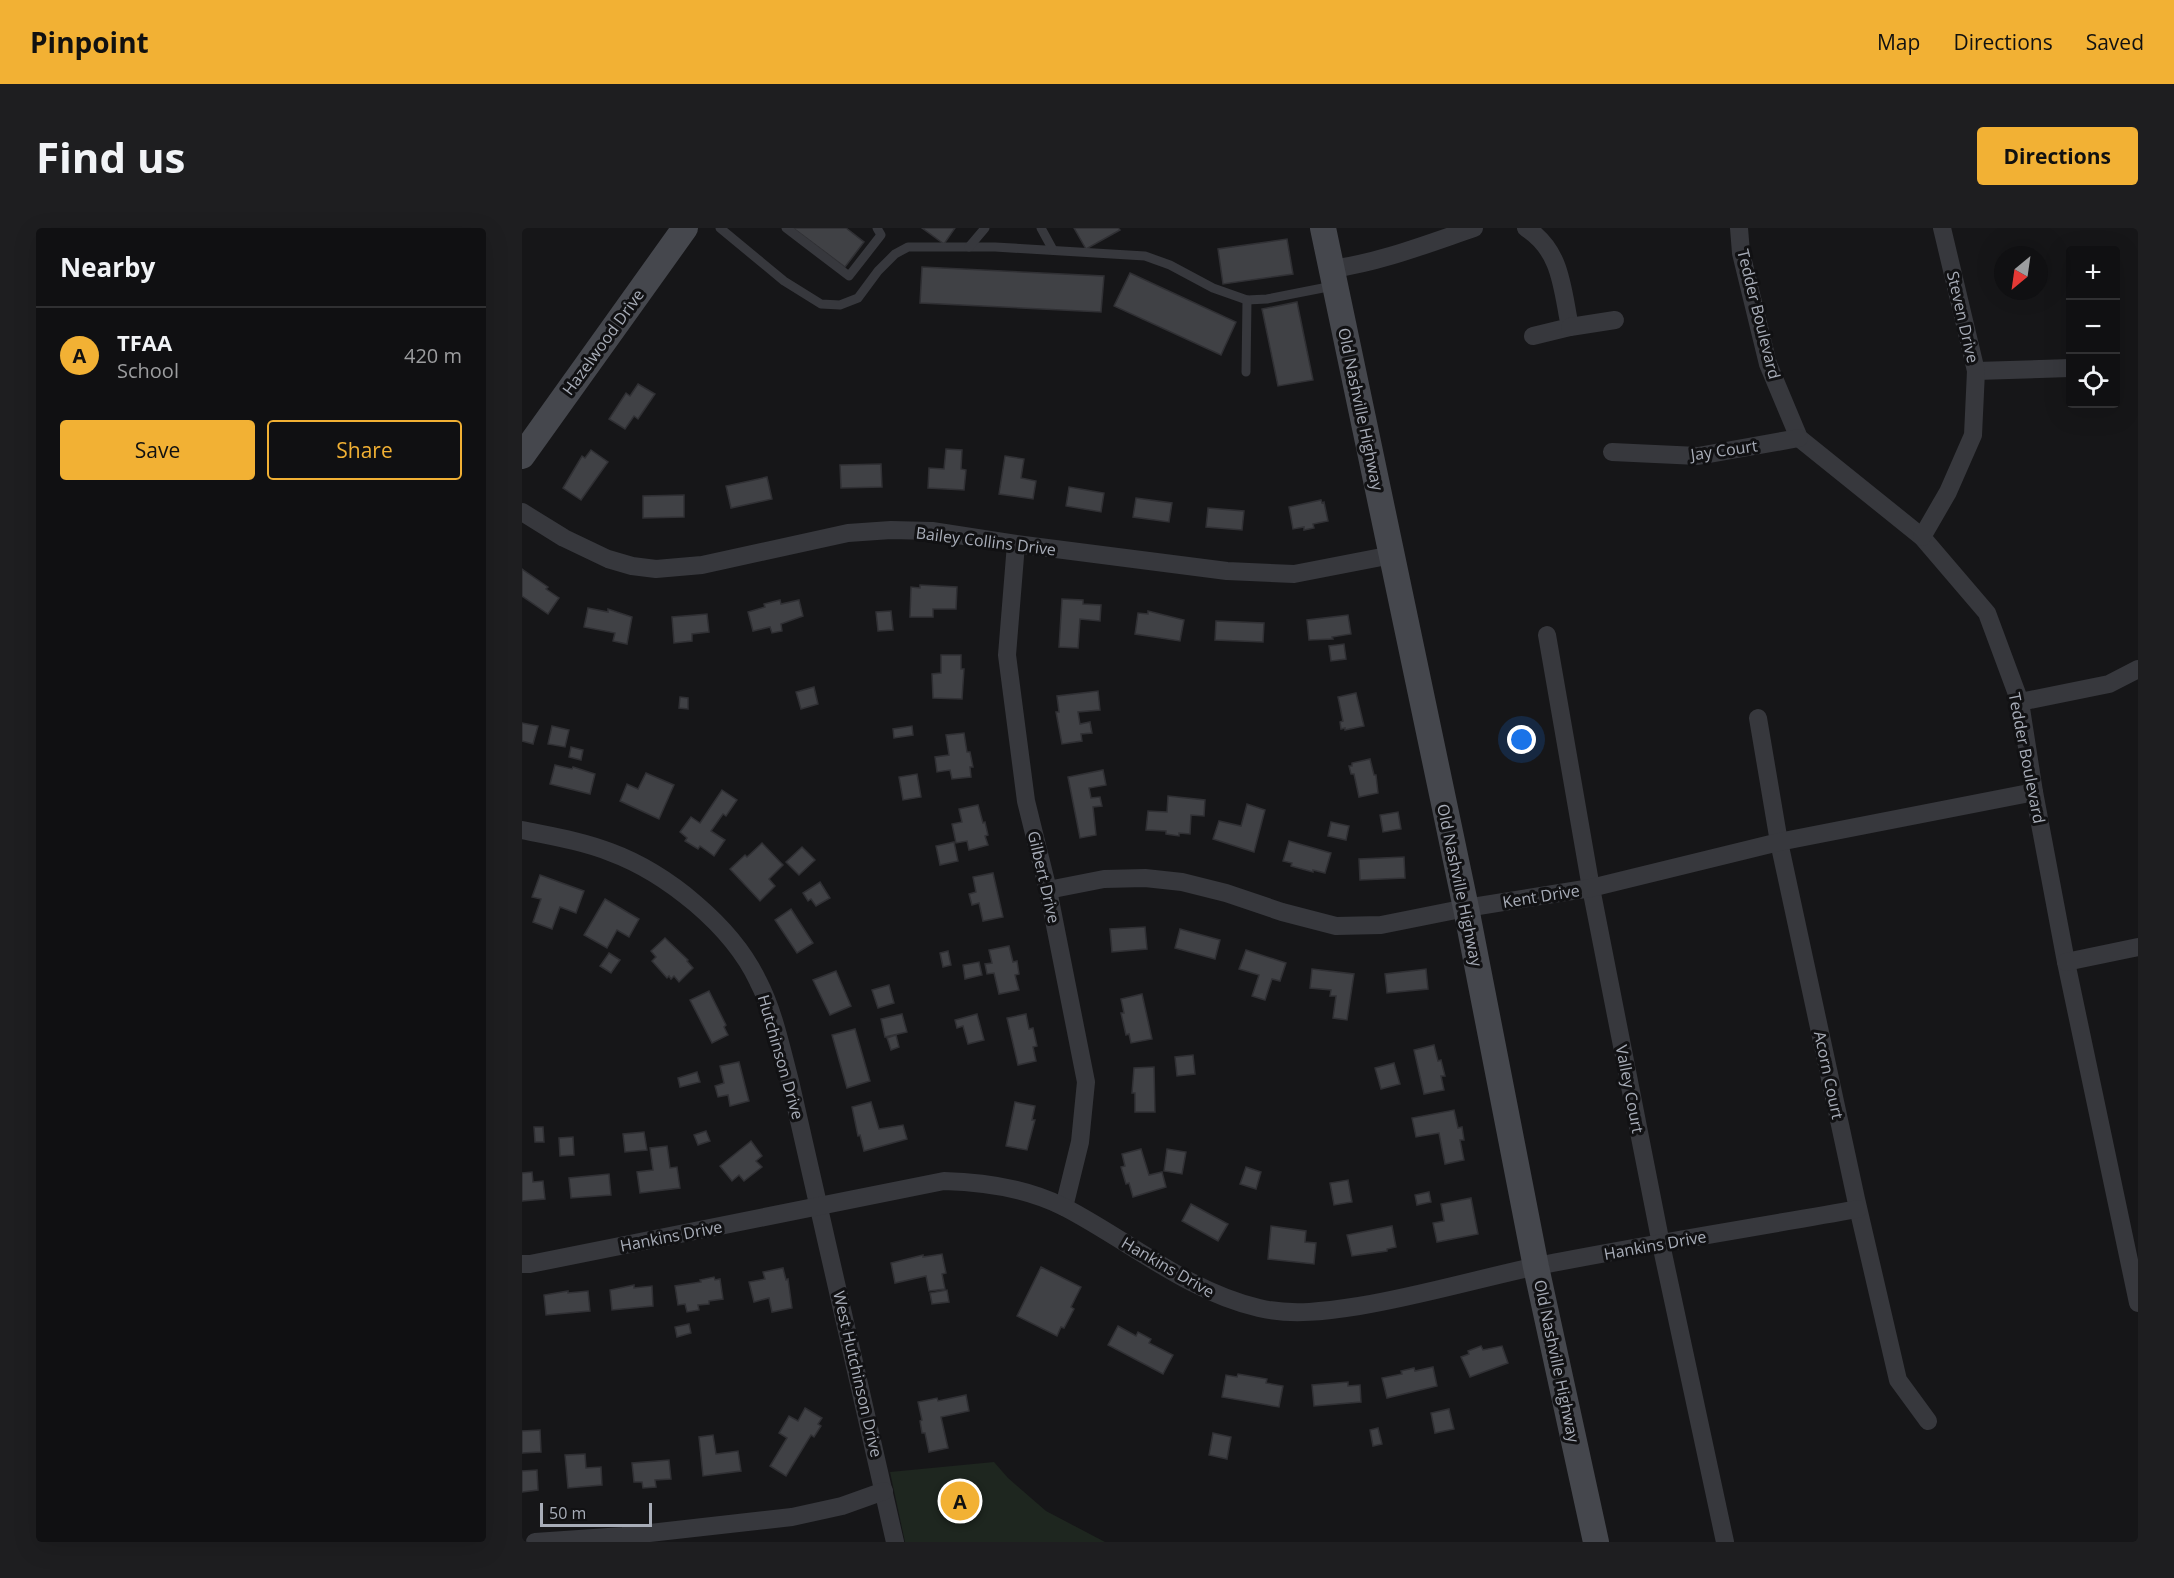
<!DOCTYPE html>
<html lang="en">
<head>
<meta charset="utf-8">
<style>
	:root { --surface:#101012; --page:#1e1e20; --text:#f1f3f6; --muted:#9c9d9f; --line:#303032; --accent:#f2b134 }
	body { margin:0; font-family:"Open Sans",sans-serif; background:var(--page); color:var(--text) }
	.controls { position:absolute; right:18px; top:18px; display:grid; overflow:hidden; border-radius:6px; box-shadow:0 6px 24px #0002 }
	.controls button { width:54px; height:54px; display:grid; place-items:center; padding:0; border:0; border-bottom:2px solid var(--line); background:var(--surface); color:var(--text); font:30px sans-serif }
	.compass { position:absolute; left:1472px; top:18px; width:54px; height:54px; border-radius:50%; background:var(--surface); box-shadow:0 6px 24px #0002; rotate:209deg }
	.scale { position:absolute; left:18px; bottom:15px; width:112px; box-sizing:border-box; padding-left:6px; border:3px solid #a8adb8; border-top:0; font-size:16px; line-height:21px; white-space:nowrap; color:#a8adb8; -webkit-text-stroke:4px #111113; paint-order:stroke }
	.you { position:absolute; left:1000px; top:512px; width:21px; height:21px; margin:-15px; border:4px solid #fff; border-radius:50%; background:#1a73e8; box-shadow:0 0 0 9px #1a73e833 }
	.badge { display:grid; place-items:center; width:39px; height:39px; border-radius:50%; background:var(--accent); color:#111; font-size:20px; font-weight:700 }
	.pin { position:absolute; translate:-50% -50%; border:3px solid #fff; box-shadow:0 2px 6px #0006 }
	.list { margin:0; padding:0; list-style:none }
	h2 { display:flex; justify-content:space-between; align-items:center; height:78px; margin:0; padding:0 24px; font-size:26px }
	h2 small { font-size:20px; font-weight:400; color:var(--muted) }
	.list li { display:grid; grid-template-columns:39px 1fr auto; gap:18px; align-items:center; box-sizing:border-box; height:96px; padding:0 24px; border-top:2px solid var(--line) }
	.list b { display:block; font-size:22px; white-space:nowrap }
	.list p { margin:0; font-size:20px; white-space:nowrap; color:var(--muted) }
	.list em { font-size:20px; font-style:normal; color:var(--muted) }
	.actions { display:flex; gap:12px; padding:18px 24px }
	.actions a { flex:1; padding:14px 0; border:2px solid var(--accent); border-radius:6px; text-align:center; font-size:21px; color:var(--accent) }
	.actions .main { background:var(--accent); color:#111 }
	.icon { flex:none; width:33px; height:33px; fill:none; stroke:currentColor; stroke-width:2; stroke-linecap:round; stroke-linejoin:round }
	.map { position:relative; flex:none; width:1616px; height:1314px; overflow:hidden; border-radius:6px }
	header { display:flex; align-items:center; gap:36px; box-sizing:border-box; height:84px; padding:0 30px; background:var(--accent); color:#111 }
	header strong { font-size:28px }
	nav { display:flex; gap:33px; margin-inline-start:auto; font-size:21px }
	.intro { display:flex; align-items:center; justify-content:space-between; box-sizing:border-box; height:144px; padding:0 36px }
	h1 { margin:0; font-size:42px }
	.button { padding:15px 27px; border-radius:6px; background:var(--accent); color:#111; font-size:21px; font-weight:700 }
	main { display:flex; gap:36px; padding:0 36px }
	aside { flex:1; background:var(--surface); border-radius:6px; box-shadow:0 6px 24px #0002 }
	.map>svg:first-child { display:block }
</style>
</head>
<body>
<header>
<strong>Pinpoint</strong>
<nav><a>Map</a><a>Directions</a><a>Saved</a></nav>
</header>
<div class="intro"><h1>Find us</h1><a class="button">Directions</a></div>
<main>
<aside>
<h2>Nearby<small></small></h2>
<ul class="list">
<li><span class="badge">A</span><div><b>TFAA</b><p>School</p></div><em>420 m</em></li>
</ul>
<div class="actions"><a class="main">Save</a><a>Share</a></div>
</aside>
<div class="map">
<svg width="1616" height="1314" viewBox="0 0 1616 1314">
	<rect width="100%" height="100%" fill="#161618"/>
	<polygon fill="#1e261f" points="472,1234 486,1250 524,1283 583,1314 383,1314 368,1244"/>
	<g fill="#404145" stroke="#303034" stroke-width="1.5">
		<polygon points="271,0 324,0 342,14 323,39"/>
		<polygon points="400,0 433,0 422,16"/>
		<polygon points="552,0 596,0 598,2 564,21"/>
		<polygon points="765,11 771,46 701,56 696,21"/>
		<polygon points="400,39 582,48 579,84 398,75"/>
		<polygon points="608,45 714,94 699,127 592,78"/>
		<polygon points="775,74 791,152 756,158 740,81"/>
		<polygon points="116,156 133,166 116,191 112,188 103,201 87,191 104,165 108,168"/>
		<polygon points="424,221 440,222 439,241 444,242 442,262 406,260 407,240 422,241"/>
		<polygon points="69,222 86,234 59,272 41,260 60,228 63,230"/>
		<polygon points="483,228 502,231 499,250 514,253 511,271 477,266"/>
		<polygon points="359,236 360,259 319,260 318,237"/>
		<polygon points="245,249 250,271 209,280 204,258"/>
		<polygon points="547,259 582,265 579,284 544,278"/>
		<polygon points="162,267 162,289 121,290 121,268"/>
		<polygon points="614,270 650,275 647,294 611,289"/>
		<polygon points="799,272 800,275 802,274 806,293 791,296 792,300 782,302 782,299 771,301 767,279"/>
		<polygon points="686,280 722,283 720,302 684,299"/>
		<polygon points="0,341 26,359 24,361 37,370 26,386 0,368"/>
		<polygon points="398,357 435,359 434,381 411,381 411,389 388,389 389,359 398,360"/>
		<polygon points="540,371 561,372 561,376 579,377 578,393 558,391 556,420 537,419"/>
		<polygon points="258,372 259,376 277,372 281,388 259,396 260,403 250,405 248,399 231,403 226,384 243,379 242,376"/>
		<polygon points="66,380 86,384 86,381 110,389 105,416 91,413 93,405 62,399"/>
		<polygon points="369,383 371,402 356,403 354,384"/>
		<polygon points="626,383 662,392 658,413 613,406 616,385 626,386"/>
		<polygon points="185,386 187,404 170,406 170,413 152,415 150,389"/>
		<polygon points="826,387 829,406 810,409 811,411 787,412 785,392"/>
		<polygon points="694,393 742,395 741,414 693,412"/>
		<polygon points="822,416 824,431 809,433 807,418"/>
		<polygon points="419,427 439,427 439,441 442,441 440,471 411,470 410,446 419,445"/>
		<polygon points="292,459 296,476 279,481 274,464"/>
		<polygon points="576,463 578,482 556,484 558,496 568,494 570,505 559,506 560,513 540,516 534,484 537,484 535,468"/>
		<polygon points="834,465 842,498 823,502 823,500 819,501 818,494 821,493 816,469"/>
		<polygon points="158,469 166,470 166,481 157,480"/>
		<polygon points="0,495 16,498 11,516 0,513"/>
		<polygon points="30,498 47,502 43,519 26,516"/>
		<polygon points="390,498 391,507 372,510 371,501"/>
		<polygon points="442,505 445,524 448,524 451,539 448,539 449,549 430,551 428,542 415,544 413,529 427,527 424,507"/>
		<polygon points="49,519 61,522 59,532 47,529"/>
		<polygon points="848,531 852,547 854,547 856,565 837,569 832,546 829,546 827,538 830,538 830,535"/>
		<polygon points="33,537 50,541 51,539 73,546 68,566 28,556"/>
		<polygon points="581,542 584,557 567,560 569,570 578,569 580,578 571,579 574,607 558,610 546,549"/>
		<polygon points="124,545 152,557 137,591 98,573 105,556 116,561"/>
		<polygon points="395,546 399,569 381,572 377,549"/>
		<polygon points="200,562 215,572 204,588 201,586 189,603 203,612 192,628 178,618 176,621 163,613 165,610 158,604 169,589 178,595"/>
		<polygon points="646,568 683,572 682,588 669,587 668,606 657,605 657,608 644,606 644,603 624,602 626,583 645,584"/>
		<polygon points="725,576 743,582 732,624 691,611 697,593 719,598"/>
		<polygon points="456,577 461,595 463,594 466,607 463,608 466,617 447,622 445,613 434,615 430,596 440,594 437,581"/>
		<polygon points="876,584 879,601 861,604 858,587"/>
		<polygon points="809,594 827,598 824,612 806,608"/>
		<polygon points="767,613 809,625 803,645 791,642 791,644 769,638 770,635 761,633"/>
		<polygon points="432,614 436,633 418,637 414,618"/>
		<polygon points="240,615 261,637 247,651 253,658 238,673 208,641 223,627 225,629"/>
		<polygon points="280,619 293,632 277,647 264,634"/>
		<polygon points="882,629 883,650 838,652 837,631"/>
		<polygon points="471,645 481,689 461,693 457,675 450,677 447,666 454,664 451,649"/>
		<polygon points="18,647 62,663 54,685 38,679 30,701 11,694 19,671 10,669"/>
		<polygon points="298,654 308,670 294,678 289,671 286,673 281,665"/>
		<polygon points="83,671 117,691 107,709 95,702 85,720 62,707"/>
		<polygon points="269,681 291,715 275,725 253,692"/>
		<polygon points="623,699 625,721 590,724 588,701"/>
		<polygon points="658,701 698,712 693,731 653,720"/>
		<polygon points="143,710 166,732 165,733 171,740 157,754 152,748 149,751 147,748 145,750 130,733 134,729 129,723"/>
		<polygon points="487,718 491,734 495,733 497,746 493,747 497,762 477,766 472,745 465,746 463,736 470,735 467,722"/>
		<polygon points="724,722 764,735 758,753 750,751 743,772 730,768 737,747 717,741"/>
		<polygon points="426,723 429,737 421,739 418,725"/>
		<polygon points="87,725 98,732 89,745 78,738"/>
		<polygon points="457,734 460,747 443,751 441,737"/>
		<polygon points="790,741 832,746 825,792 811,790 814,768 808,768 809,762 788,760"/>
		<polygon points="904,741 906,761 865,765 863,746"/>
		<polygon points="314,743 329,778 308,787 291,752"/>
		<polygon points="367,757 372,775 356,780 350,762"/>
		<polygon points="187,763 204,797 202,799 206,807 190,815 168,772"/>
		<polygon points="620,766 630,811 609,815 607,806 604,807 599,785 602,785 599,771"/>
		<polygon points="380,786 385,804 363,809 359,791"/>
		<polygon points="455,786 462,812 446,816 441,798 435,800 433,792"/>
		<polygon points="504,786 507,801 511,800 515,818 511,819 514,833 496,837 485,790"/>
		<polygon points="333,801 348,853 325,860 310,807"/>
		<polygon points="374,807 377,819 369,822 365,810"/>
		<polygon points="912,817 916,833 919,832 923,848 919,848 922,862 902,866 892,822"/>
		<polygon points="671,827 673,846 655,848 653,829"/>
		<polygon points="217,834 227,873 208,878 206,867 196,869 193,858 202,855 198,838"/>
		<polygon points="872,835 878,856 859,861 853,840"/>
		<polygon points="632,839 633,884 613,884 613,865 610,865 612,840"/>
		<polygon points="175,844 178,854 158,859 156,850"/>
		<polygon points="349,874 357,901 381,897 385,911 342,923 338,907 336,908 330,879"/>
		<polygon points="493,874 513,878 510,892 513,892 505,922 484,918"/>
		<polygon points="932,882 936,900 940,899 942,912 938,912 942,932 923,936 917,905 894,909 890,890"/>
		<polygon points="12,899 21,899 22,914 13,914"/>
		<polygon points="184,903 188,913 176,917 172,907"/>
		<polygon points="122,904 125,922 103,924 101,906"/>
		<polygon points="51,909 52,927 38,928 37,910"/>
		<polygon points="229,913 240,928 234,933 240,939 222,953 217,947 210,953 198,938"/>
		<polygon points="145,918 148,940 155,939 158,960 118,965 115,944 131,942 128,920"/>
		<polygon points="619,921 627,947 640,944 644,959 611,969 607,955 604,956 599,939 603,938 600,926"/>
		<polygon points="645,921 664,924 660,946 642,943"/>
		<polygon points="724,939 739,944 734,961 718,956"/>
		<polygon points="10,944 11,954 21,953 23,971 0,973 0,945"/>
		<polygon points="87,946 89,967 49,970 47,950"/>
		<polygon points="826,952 830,974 812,977 808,955"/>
		<polygon points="907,964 909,974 895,977 893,967"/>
		<polygon points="949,970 956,1006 915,1014 911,995 922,993 919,976"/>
		<polygon points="669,976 706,996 696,1013 660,993"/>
		<polygon points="749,998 784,1003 783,1014 794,1015 792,1036 746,1031"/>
		<polygon points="870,998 874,1019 865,1021 865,1023 830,1028 825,1007"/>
		<polygon points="420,1026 424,1045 420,1046 423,1061 407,1063 404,1048 373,1055 369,1035 401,1027 401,1029"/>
		<polygon points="519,1039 559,1059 549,1079 552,1081 542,1100 539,1099 535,1108 495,1088"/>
		<polygon points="261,1040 264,1052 266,1051 270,1080 250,1084 247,1070 232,1074 227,1054 243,1051 241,1044"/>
		<polygon points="192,1049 193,1052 198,1051 201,1071 187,1073 187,1076 176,1077 177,1082 165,1084 163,1076 156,1077 153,1058 179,1054 178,1052"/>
		<polygon points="112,1057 112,1060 130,1058 131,1078 90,1082 88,1062"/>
		<polygon points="425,1062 427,1074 410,1076 408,1065"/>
		<polygon points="46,1063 46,1065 66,1063 68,1083 24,1087 22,1067"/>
		<polygon points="167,1096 169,1105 155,1109 153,1099"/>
		<polygon points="596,1098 614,1108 616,1104 629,1111 627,1115 651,1127 641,1146 586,1117"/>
		<polygon points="959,1118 961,1122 980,1118 986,1135 948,1149 939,1129 947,1126 946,1123"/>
		<polygon points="911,1139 915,1158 865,1170 860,1150 880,1146 879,1143 892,1140 893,1143"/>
		<polygon points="716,1146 745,1151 744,1155 761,1158 757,1179 700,1169 704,1147 715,1149"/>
		<polygon points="826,1154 826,1158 838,1157 839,1174 792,1178 790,1157"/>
		<polygon points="444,1167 447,1183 419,1189 426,1220 407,1224 403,1205 400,1205 398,1193 400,1192 396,1174 415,1170 416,1173"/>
		<polygon points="283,1180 300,1190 296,1196 299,1198 292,1209 289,1207 264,1248 248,1238 265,1210 257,1205 267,1188 276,1193"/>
		<polygon points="927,1181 932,1201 913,1205 909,1185"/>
		<polygon points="856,1200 860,1216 851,1218 848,1202"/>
		<polygon points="18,1202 19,1224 0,1225 0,1203"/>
		<polygon points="691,1205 709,1209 705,1231 687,1227"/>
		<polygon points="191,1207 194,1226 216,1223 219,1243 181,1248 177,1209"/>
		<polygon points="63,1226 64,1240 79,1239 80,1257 46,1260 43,1227"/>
		<polygon points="147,1232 149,1251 133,1252 134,1259 121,1260 120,1254 112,1254 110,1235"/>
		<polygon points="15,1242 16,1262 0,1264 0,1243"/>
	</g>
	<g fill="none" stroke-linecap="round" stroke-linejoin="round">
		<g stroke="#37383d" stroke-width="9">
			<polyline points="198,0 262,53 299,76 318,77 336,70 356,43 373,26 386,19 473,19 623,28 648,37 691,60 725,72 745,71 811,58"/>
			<polyline points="264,0 327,48 359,7 355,0"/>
			<polyline points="519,0 531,22"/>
			<polyline points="447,19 463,0"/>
			<polyline points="724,144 725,72"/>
		</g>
		<g stroke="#37383d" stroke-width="18">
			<path d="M1004,0C1040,23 1040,61 1048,99L1011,108"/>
			<polyline points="1217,0 1219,25 1246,136 1277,210 1400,309 1465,385 1498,474 1512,564 1544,734 1616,1075"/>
			<path d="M810,41C859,34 905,16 952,0"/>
			<polyline points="1048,99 1093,92"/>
			<polyline points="1454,143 1548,140"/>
			<polyline points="1090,224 1176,228 1277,210"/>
			<polyline points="0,284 42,310 86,331 110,338 134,341 180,337 326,305 369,302 410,303 494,316 705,343 772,346 870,327"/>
			<polyline points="1400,309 1426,264 1451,207 1454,143 1420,0"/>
			<polyline points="494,316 485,427 504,573 526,662 564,854 558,914 542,979"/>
			<polyline points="1025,407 1069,660 1139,1016 1203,1314"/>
			<polyline points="1498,474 1587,456 1616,441"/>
			<polyline points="1236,490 1257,614 1334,971 1376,1152 1406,1193"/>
			<path d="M0,602C29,608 60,613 88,624C145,645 210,698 236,753C252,784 259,819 268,853L373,1314"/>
			<polyline points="526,662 582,651 623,650 660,654 704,665 760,684 814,698 859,697 944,680 1069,660 1257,614 1512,564"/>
			<polyline points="1544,734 1616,719"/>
			<path d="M0,1036H8L422,953C463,954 504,960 542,979C606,1012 666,1064 737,1080C770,1088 805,1083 837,1078C897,1068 955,1051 1015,1038C1121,1017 1229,1000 1336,981"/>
			<polyline points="13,1314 101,1308 270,1289 320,1278 362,1263"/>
		</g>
		<g stroke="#45474d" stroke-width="26">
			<polyline points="801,0 944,680 1014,1039 1074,1314"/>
			<polyline points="0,228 163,0"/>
		</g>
	</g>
	<g text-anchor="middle" stroke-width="6" stroke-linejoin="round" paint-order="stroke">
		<g font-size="16" fill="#a8adb8" stroke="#111113">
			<text transform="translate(1237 86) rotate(76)" y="6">Tedder Boulevard</text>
			<text transform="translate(1441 89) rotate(77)" y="6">Steven Drive</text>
			<text transform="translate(81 114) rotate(-54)" y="6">Hazelwood Drive</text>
			<text transform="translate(839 181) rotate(78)" y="6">Old Nashville Highway</text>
			<text transform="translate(1202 222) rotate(-8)" y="6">Jay Court</text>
			<text transform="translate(464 313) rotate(7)" y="6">Bailey Collins Drive</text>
			<text transform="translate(1505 530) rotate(79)" y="6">Tedder Boulevard</text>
			<text transform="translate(522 649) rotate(77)" y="6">Gilbert Drive</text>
			<text transform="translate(938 657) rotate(78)" y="6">Old Nashville Highway</text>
			<text transform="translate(1019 668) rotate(-9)" y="6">Kent Drive</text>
			<text transform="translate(259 829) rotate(74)" y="6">Hutchinson Drive</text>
			<text transform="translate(1307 847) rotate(78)" y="6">Acorn Court</text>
			<text transform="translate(1108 861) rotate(79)" y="6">Valley Court</text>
			<text transform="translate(149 1008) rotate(-11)" y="6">Hankins Drive</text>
			<text transform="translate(1133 1017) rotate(-10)" y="6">Hankins Drive</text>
			<text transform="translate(646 1039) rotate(30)" y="6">Hankins Drive</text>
			<text transform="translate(1035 1133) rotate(78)" y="6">Old Nashville Highway</text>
			<text transform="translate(336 1146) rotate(77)" y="6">West Hutchinson Drive</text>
		</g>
	</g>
</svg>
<div class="controls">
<button>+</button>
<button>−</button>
<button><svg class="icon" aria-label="locate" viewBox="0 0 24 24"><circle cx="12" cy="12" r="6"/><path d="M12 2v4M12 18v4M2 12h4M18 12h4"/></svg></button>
</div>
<svg class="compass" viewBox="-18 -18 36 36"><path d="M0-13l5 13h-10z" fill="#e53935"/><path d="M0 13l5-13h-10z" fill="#9c9d9f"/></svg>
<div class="scale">50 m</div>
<div class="you"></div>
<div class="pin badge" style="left:438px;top:1273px">A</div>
</div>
</main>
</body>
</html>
